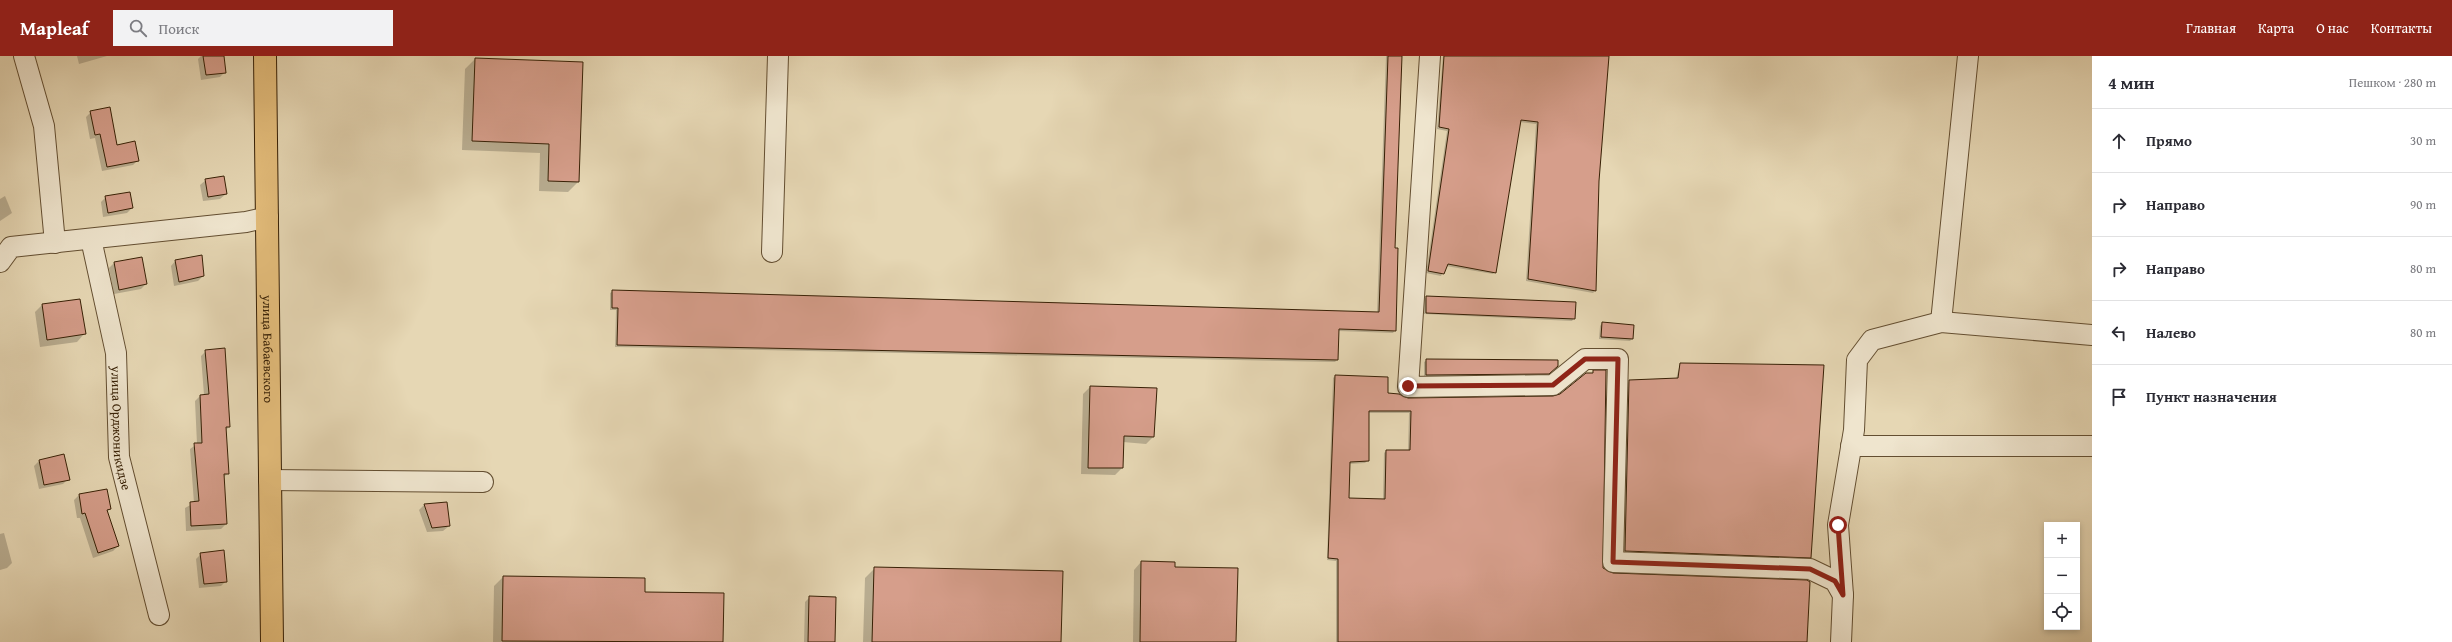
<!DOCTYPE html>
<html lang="ru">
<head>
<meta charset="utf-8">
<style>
	:root { --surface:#fff; --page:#f2f2f3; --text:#2b2b33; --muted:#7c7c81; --line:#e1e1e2; --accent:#8f2418 }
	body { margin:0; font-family:"Gentium Book Plus",serif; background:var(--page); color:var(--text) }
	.controls { position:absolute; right:12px; bottom:12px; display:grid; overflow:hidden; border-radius:0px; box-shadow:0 2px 6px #0003 }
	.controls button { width:36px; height:36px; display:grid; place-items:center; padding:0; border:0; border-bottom:1px solid var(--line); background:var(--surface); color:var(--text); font:20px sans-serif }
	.stop { position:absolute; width:12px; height:12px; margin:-9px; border:3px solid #8f2418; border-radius:50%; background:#fff }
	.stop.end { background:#8f2418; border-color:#fff; box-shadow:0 1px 4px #0008 }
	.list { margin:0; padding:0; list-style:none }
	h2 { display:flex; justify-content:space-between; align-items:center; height:52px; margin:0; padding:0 16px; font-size:17px }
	h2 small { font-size:13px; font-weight:400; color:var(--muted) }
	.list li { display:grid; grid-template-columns:26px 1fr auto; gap:12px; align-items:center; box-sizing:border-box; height:64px; padding:0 16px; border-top:1px solid var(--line) }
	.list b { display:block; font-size:15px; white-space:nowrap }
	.list em { font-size:13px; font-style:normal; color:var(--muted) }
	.icon { flex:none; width:22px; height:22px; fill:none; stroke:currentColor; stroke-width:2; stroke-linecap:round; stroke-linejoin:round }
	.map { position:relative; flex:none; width:2092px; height:586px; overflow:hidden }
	header { display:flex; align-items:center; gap:24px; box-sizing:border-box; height:56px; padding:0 20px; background:var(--accent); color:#fff }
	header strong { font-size:19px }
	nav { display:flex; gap:22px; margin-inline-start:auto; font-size:14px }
	.search { width:280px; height:36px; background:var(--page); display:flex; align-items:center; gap:10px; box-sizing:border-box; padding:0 14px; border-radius:0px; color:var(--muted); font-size:15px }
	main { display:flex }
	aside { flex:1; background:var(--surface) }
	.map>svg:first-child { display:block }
</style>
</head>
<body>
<header>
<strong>Mapleaf</strong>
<div class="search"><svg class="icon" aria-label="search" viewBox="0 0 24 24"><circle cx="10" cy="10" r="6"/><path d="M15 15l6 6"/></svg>Поиск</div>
<nav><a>Главная</a><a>Карта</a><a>О нас</a><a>Контакты</a></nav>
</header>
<main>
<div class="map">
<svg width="2092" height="586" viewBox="0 0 2092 586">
	<rect width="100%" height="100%" fill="#e6d7b4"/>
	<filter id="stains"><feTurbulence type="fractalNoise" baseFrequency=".005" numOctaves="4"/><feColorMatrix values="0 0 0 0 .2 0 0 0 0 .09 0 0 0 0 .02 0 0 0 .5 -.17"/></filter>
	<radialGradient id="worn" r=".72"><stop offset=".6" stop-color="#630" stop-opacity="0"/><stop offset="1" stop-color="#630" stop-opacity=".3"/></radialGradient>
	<g fill="#0003" fill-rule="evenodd">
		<polygon points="77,0 107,0 79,8"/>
		<polygon points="201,0 223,0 225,16 220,21 201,24 198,3"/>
		<polygon points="1386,0 1401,0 1394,193 1395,274 1393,277 1338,275 1337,304 1335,306 615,291 616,254 610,254 610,237 613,235 1377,257"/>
		<polygon points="1443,0 1608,0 1598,125 1595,235 1593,237 1526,225 1536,68 1519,66 1495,216 1493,218 1446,210 1441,220 1426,217 1447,75 1437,73"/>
		<polygon points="475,3 582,7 578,126 568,136 539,135 540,97 462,94 465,13"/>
		<polygon points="91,56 117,90 138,104 133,109 102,115 95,82 90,83 86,61"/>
		<polygon points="206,124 226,138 220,143 203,145 200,129"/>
		<polygon points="5,140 12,157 0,165 0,143"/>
		<polygon points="106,141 132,152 127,157 103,161 101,146"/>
		<polygon points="176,204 203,220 198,225 174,230 171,210"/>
		<polygon points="114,207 146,228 141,233 114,238 109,212"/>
		<polygon points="1427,241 1574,262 1572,265 1424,258 1424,243"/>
		<polygon points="42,249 84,278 77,286 40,291 35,256"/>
		<polygon points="1602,267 1632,283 1630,285 1599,283 1600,270"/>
		<polygon points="206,295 229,371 225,375 228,417 223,422 226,468 221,473 186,475 185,452 194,447 190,393 197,388 195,345 200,340 204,339 201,300"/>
		<polygon points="1427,304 1554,312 1546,319 1424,321 1424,306"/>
		<polygon points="1680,308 1810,501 1807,503 1623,497 1627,328 1629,325 1676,323"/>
		<path d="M1335,320L1408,344L1600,506L1606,516L1809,527L1806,586H1336V505L1327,504L1333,322ZM1368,357H1409L1408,395H1386L1384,397L1383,444L1348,443L1349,408L1365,407L1368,404Z"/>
		<polygon points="1090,331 1156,333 1153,381 1146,388 1123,386 1122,412 1115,419 1081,418 1083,338"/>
		<polygon points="39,405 68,423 63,428 39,433 34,410"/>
		<polygon points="79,439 110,453 107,455 118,490 113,495 93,502 80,462 77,462 74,444"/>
		<polygon points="424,449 449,470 443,475 427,476 419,454"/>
		<polygon points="4,477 12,507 7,512 0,514 0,478"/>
		<polygon points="201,498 226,525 221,530 199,532 196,503"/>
		<polygon points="1141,506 1174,512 1235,586 1133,586 1134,514"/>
		<polygon points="875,512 1060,586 863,586 865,522"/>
		<polygon points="503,521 644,537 723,538 722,586 493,586 494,530"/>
		<polygon points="810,541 834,586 804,586 805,546"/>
	</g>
	<g fill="#d69e8b" stroke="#372005" fill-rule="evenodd">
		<polygon points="203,0 224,0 226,17 206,19"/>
		<polygon points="1388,0 1402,0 1395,192 1398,192 1396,275 1339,273 1338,304 617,289 618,252 612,252 612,234 1379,256"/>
		<polygon points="1444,0 1609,0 1599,125 1596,235 1528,223 1538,66 1521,64 1496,217 1448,208 1444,218 1428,215 1449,73 1439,71"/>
		<polygon points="475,2 583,6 579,126 548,125 549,88 472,85"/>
		<polygon points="110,51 117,89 135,85 139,105 107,111 100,78 95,79 90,55"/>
		<polygon points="224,120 227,138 208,141 205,123"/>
		<polygon points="130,136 133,152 108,157 105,140"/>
		<polygon points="202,199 204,220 179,226 175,204"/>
		<polygon points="142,201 147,228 119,234 114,206"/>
		<polygon points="1426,240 1576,246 1575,263 1426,257"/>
		<polygon points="80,243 86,278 47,284 42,248"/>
		<polygon points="1602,266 1634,269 1633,283 1601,281"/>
		<polygon points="225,292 230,371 226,371 229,418 224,418 227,468 191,470 190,446 199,445 194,387 202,387 200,339 209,338 205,294"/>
		<polygon points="1426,303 1558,304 1558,310 1549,318 1426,319"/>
		<polygon points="1680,307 1824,309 1811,502 1625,495 1629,324 1678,322"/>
		<path d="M1593,314H1606L1603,512L1613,517L1807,524L1810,526L1807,586H1338V503L1328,502L1335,319L1388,321V337L1399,338L1408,342L1553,340L1560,338L1586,317H1593ZM1369,355H1411L1410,394H1386L1385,443L1349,442L1350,406L1369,405Z"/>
		<polygon points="1090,330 1157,332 1154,381 1124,380 1123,412 1088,412"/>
		<polygon points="64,398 70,424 44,429 39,404"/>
		<polygon points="107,433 111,453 107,454 119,490 98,497 85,457 82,458 79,438"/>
		<polygon points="447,446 450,470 432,472 424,448"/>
		<polygon points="224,494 227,526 204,528 200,497"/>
		<polygon points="1141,505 1175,506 1175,511 1238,512 1236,586 1140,586"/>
		<polygon points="874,511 1063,515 1061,586 872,586"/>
		<polygon points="503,520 645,522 645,536 724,537 723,586 502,585"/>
		<polygon points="809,540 836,541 835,586 808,586"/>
	</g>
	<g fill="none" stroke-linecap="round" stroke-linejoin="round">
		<g stroke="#634e31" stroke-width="22">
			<g id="minor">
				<polyline points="24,0 44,70 55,187"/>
				<polyline points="1430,0 1408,331 1553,329 1585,303 1618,303 1613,506 1810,513 1835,525 1843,539"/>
				<path id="s1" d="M91,183L116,297L119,401L159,559"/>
				<polyline points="772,196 778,0"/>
				<polyline points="0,206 11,191 246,166 268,161"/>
				<polyline points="1941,266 1968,0"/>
				<polyline points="1851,390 2092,390"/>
				<polyline points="269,424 483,426"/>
				<polyline points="1841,586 1843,539 1838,469 1854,374 1857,304 1872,284 1941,266 2092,279"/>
			</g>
		</g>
		<g stroke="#372005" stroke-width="24">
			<g id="major">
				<path id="s2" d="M265,0L272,586"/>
			</g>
		</g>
		<use href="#minor" stroke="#efe5ce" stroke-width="20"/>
		<use href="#major" stroke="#e3bc7a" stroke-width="22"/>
	</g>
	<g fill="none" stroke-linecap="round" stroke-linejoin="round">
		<polyline stroke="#8f2418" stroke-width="5" points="1408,330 1553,329 1585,303 1618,303 1613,506 1810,513 1835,525 1843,539 1838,469"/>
	</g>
	<g text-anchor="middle" stroke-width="3" stroke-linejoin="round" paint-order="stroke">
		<g font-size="13" fill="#372005" stroke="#efe5ce">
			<text dy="5" stroke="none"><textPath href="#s2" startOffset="293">улица Бабаевского</textPath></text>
			<text dy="5" stroke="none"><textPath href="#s1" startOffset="192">улица Орджоникидзе</textPath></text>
		</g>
	</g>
	<rect width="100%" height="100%" filter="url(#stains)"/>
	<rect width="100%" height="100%" fill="url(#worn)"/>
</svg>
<div class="controls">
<button>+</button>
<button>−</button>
<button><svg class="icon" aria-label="locate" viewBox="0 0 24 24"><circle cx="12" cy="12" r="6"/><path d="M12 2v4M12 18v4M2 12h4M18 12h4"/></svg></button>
</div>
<div class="stop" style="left:1838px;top:469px"></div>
<div class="stop end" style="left:1408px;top:330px"></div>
</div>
<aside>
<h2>4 мин<small>Пешком · 280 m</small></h2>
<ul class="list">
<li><svg class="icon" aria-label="ahead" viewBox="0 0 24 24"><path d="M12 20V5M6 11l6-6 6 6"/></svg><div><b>Прямо</b></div><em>30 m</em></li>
<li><svg class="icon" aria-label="right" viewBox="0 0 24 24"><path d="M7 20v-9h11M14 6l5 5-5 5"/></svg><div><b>Направо</b></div><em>90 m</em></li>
<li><svg class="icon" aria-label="right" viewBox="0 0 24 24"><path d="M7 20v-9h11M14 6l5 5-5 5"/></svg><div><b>Направо</b></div><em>80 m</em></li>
<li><svg class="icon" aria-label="left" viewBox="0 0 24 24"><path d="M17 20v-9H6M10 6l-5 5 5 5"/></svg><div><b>Налево</b></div><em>80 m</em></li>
<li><svg class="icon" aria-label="arrive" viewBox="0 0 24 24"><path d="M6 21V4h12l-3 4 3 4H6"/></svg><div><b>Пункт назначения</b></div></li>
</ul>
</aside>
</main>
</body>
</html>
